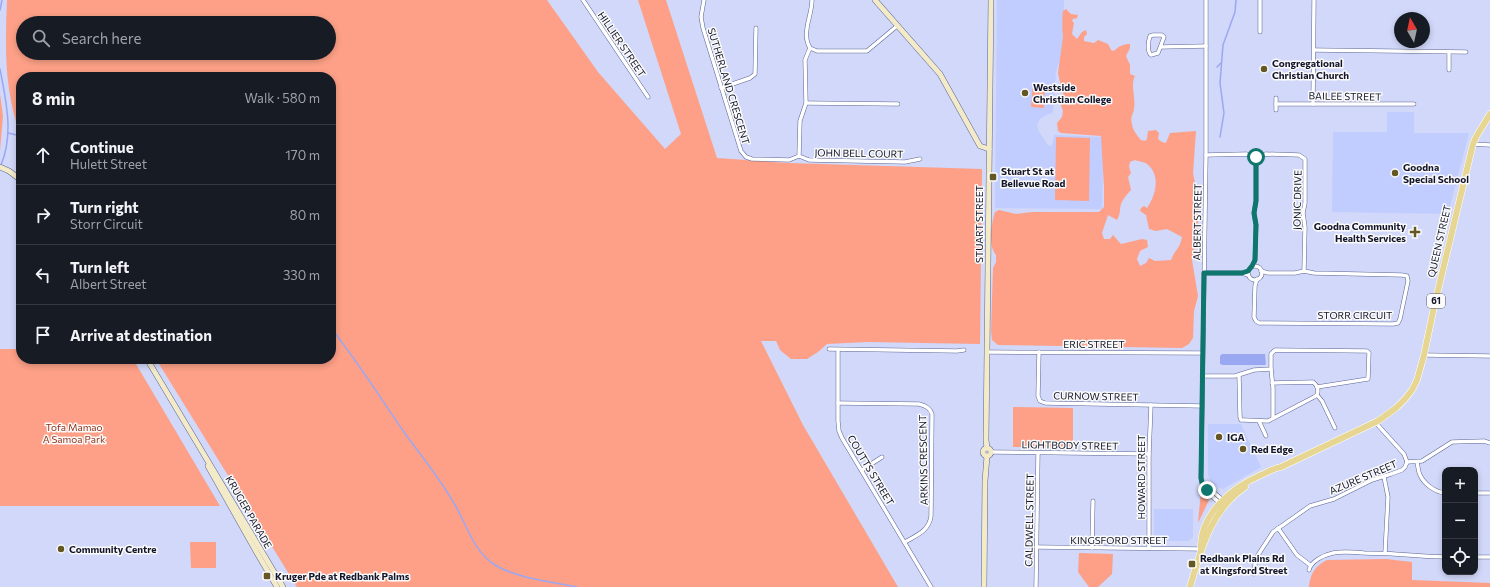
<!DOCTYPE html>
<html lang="en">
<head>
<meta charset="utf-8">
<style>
	:root { --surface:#171b24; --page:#20242c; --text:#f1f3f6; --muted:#9ea1a6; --line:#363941 }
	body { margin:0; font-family:Commissioner,sans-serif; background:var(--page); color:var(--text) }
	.controls { position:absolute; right:12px; bottom:12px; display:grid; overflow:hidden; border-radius:8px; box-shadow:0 2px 6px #0003 }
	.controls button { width:36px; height:36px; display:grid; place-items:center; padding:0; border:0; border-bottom:1px solid var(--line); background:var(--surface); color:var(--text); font:20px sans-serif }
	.compass { position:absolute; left:1394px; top:12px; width:36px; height:36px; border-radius:50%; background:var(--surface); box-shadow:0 2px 6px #0003; rotate:351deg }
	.stop { position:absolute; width:12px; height:12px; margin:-9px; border:3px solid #0f766e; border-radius:50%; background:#fff }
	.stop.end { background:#0f766e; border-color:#fff; box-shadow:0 1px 4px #0008 }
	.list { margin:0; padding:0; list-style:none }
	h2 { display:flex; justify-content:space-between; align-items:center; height:52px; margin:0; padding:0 16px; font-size:17px }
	h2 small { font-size:13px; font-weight:400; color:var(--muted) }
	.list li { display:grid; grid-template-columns:26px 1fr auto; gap:12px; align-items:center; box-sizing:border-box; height:60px; padding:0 16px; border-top:1px solid var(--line) }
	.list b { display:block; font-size:15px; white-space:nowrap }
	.list p { margin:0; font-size:13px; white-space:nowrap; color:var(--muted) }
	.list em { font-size:13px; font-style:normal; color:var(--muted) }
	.icon { flex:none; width:22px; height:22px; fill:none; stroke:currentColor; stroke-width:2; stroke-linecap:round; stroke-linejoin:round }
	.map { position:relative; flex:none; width:1490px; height:587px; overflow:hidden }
	.search { position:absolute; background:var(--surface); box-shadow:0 2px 6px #0003; left:16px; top:16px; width:320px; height:44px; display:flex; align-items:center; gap:10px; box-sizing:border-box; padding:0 14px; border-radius:22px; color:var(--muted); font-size:15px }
	.panel { position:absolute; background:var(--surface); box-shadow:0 2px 6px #0003; left:16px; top:72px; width:320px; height:292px; border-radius:16px }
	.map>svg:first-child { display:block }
</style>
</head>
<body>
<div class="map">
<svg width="1490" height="587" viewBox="0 0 1490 587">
	<rect width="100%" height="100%" fill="#d1d8f9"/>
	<g fill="#c2cdff">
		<polygon points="997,0 1064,0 1064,46 1056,72 1053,113 1046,115 1040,119 1037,125 1038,130 1048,145 1052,146 1054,135 1104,137 1102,209 995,208"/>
		<polygon points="1387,112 1414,112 1414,133 1469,133 1448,214 1332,212 1333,132 1387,132"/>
		<polygon points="1208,424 1241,424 1261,467 1223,489 1212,485 1208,475"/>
		<polygon points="1154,509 1193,509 1193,537 1188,541 1154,541"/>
	</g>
	<g fill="#fda087" fill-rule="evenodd">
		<path d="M7,0H547L598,72L665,149L681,134L638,0H666L717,158L789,163L982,169L980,344L867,342L827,344L818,352L807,359H791L780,350L776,341H761L803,425L898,587H297L156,359H331V77H21V136C4,92 5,47 7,0ZM23,23H329V53H23Z"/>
		<path d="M1066,9L1071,14L1078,15L1077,18L1073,19L1072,21L1074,23L1072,34L1077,39L1082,32L1086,30L1087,34L1084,37V41L1094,43L1098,40L1108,44L1111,50L1114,51C1119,46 1123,44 1130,44V48L1126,56L1130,65V74L1135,76C1130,85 1136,98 1134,109C1133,116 1130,116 1132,124C1133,131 1137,135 1141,140L1145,141L1147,139L1148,131L1156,130L1159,133L1158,139L1162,142L1166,143L1170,133L1196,131L1193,173L1198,198V232L1192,260L1198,296L1194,311L1193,338L1189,344L1182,348L998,345L992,340L991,331L993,268L996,262V255C988,246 991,224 995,212L999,210L1016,214L1032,212H1099L1104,207V187L1101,136L1061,133L1058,131L1057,123L1062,117L1063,111L1060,103L1063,95L1058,73L1063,37C1062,32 1062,16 1063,11ZM1135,160C1139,162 1143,161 1147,164C1161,175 1156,195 1147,208L1144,206L1141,208L1140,211L1146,215L1149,229L1156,231L1167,229L1182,237C1180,249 1175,249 1171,260L1155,261L1149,258L1146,263L1140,266L1137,259L1140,251L1148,247L1147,240L1142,239L1121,244L1113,235L1110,239H1104L1102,233L1108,215L1117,220C1121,213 1119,211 1121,204C1123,199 1127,194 1131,190L1128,177L1131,173L1129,167L1130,162Z"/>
		<polygon points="1033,84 1045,85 1044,108 1031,107"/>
		<polygon points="0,94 3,116 0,151"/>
		<polygon points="1056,137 1090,138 1089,201 1055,200"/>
		<polygon points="0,349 21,349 21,359 133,359 220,506 0,506"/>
		<polygon points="1013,407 1073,408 1073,448 1013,447"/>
		<polygon points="1201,491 1209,500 1198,523"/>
		<polygon points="190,542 216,542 216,568 191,568"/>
		<polygon points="1079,553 1113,554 1112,574 1098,587 1089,587 1078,572"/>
		<path d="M1386,559L1412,562V580L1490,583V587H1309C1310,574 1315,566 1327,560Z"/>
	</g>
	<polygon fill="#9aa8f2" points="1222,354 1265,354 1266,364 1265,365 1223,365 1220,364 1220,356"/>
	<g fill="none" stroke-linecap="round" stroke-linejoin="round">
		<g stroke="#9aa8f2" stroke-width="1.5">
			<polyline points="0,10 2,0"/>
			<polyline points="1217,67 1221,63"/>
			<path d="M0,69C6,101 14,134 1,165"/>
			<polyline points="8,133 21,136"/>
			<polyline points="1220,137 1224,113 1220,83 1223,45 1235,12 1236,0"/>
			<path d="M331,328C358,362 381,399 406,435C423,458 441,480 455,505C467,525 473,551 495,565C516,578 552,582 577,587"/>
		</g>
		<g stroke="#5c6595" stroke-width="4.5">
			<g id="street">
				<polyline points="583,0 648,97"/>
				<polyline points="704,0 701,17 703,28 741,151 746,157 752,159 789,160 799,156 800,121 806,103 805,60 810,48"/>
				<path d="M812,0C812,16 801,33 810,48L817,51H867L897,26"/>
				<path d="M1206,0V155L1201,478C1203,489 1211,496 1220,503"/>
				<polyline points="1260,32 1260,0"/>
				<path d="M1153,35H1162L1164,37L1158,53L1151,55C1147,51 1148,42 1150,36Z"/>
				<polyline points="1161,47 1206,46"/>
				<polyline points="1314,50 1466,52"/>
				<polyline points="1449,70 1449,52"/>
				<polyline points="721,88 750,78 755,74 756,28"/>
				<polyline points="1276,98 1276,110"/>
				<polyline points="806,103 898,104"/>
				<polyline points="1276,104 1414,104"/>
				<polyline points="1313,104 1314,0"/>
				<polyline points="1473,144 1490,145"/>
				<polyline points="1206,155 1246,154 1256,157 1266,154 1299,155 1305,159 1305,203 1303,213 1305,227 1304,271"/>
				<polyline points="799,156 809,160 905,162 920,159"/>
				<polyline points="1253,266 1255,260 1256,225 1254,213 1256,201 1256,157"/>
				<circle cx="1255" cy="273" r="7"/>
				<polyline points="1204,273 1242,273 1248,275"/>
				<polyline points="1257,279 1255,286 1254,317 1256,321 1259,323 1393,324 1398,323 1400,319 1408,281 1407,276 1402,275 1314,273 1304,271 1295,273 1268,273 1261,271"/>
				<polyline points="829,349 957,351 964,350"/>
				<polyline points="838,350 838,421 839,431 842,438 931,587"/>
				<polyline points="987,352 1202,353"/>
				<polyline points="1039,352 1038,396 1040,401 1045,403 1202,406"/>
				<polyline points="1424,355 1490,356"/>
				<polyline points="1271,369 1273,388 1273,418"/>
				<path d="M1239,375L1240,417L1241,420H1244L1268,421L1314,397L1317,395C1319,390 1318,386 1313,382L1272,383"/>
				<polyline points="1202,376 1235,376 1254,370 1271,369 1271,354 1275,350 1367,351 1369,353 1368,379 1317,387"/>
				<polyline points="1317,395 1322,401 1335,428"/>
				<path d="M838,403L919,404C926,406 930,408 932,414L931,516C929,531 917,535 905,542"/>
				<polyline points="1259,421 1266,436"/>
				<polyline points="991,452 1149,454"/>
				<polyline points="1407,462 1422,461 1452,442 1484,441 1490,443"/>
				<path d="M1417,462C1418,466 1418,471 1420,475C1424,484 1435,492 1445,493"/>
				<polyline points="862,470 882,457"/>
				<polyline points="1384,477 1388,497 1385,553"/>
				<polyline points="1207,490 1211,490 1224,501"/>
				<polyline points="1475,493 1489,493"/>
				<polyline points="1278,528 1297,555 1310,565"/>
				<polyline points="1036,547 1201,549"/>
				<polyline points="1092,548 1093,501"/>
				<polyline points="1149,548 1149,454 1151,405"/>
				<polyline points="1475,557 1490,557"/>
				<path d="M1309,570C1311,561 1324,555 1333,553C1343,551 1354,552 1364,553C1391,553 1418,556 1445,557"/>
				<polyline points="1254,574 1255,564 1258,555 1273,532 1310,506 1334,499 1372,480 1391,474 1402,470 1405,467 1407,462 1404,454 1375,422"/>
				<polyline points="1036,587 1038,453"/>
			</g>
		</g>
		<g stroke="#5c6595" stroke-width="6">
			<g id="secondary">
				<polyline points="875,0 940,74 980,146 989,149"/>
				<polyline points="0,167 9,171 21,180"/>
				<polyline points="147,359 283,587"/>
				<circle cx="987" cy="452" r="4"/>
				<polyline points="987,448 986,440 991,0"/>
				<polyline points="208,466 257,553 277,587"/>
				<polyline points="984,587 985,481 987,456"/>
			</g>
		</g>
		<g stroke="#fff" stroke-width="7">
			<g id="primary">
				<path d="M1201,549C1199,514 1233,487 1261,475C1268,472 1274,468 1281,467L1378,421L1396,408L1405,399L1412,390L1417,380L1424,355L1434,307L1473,144L1476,137L1490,114"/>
				<path d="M1190,587C1201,549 1211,510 1245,487"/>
			</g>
		</g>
		<use href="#street" stroke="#fff" stroke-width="3.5"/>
		<use href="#secondary" stroke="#f3eac8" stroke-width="5"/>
		<use href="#primary" stroke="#e6d692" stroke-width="6"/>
	</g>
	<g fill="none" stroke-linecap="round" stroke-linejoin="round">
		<polyline stroke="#0f766e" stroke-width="5" points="1207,490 1202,483 1201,478 1204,273 1242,273 1248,271 1252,266 1255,260 1256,225 1254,213 1256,201 1256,157"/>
	</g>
	<g fill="#645724" stroke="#fbfbfb" stroke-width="1.5">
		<circle cx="1264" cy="69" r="4"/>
		<circle cx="1025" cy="93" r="4"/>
		<circle cx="1395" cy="173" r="4"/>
		<rect x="989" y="173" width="8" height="8" rx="2"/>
		<path d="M1413 226h4v4h4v4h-4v4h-4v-4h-4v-4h4z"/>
		<circle cx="1219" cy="437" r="4"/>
		<circle cx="1243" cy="449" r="4"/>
		<circle cx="61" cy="549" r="4"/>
		<rect x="1188" y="560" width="8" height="8" rx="2"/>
		<rect x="263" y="572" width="8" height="8" rx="2"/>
	</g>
	<g text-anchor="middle" stroke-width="3" stroke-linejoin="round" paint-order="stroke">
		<rect fill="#fbfbfb" stroke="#595b69" stroke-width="1" x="1427" y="294" width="18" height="14" rx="3"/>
		<g font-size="9" font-weight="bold" fill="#13162a">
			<text x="1436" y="304">61</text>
		</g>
		<g font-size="10" fill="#13162a" stroke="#fbfbfb">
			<text transform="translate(622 44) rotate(56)" y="4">HILLIER STREET</text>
			<text transform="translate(729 86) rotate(73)" y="4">SUTHERLAND CRESCENT</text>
			<text transform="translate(1345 96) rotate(1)" y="4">BAILEE STREET</text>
			<text transform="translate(859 153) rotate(1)" y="4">JOHN BELL COURT</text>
			<text transform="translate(1297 200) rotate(-89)" y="4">JONIC DRIVE</text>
			<text transform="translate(1197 222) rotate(-89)" y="4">ALBERT STREET</text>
			<text transform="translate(979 224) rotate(-90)" y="4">STUART STREET</text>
			<text transform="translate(1439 241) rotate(-77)" y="4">QUEEN STREET</text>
			<text x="1355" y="319">STORR CIRCUIT</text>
			<text x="1094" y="348">ERIC STREET</text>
			<text transform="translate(1096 396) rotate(1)" y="4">CURNOW STREET</text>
			<text transform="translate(1070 445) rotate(1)" y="4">LIGHTBODY STREET</text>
			<text transform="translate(923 460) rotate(-91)" y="4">ARKINS CRESCENT</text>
			<text transform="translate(871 470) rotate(59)" y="4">COUTTS STREET</text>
			<text transform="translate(1141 477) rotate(-90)" y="4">HOWARD STREET</text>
			<text transform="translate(1363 477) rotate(-23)" y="4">AZURE STREET</text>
			<text transform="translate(249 512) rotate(60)" y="4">KRUGER PARADE</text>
			<text transform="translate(1029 520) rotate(-89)" y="4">CALDWELL STREET</text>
			<text x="1119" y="544">KINGSFORD STREET</text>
		</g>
		<g font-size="10" font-weight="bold" fill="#13162a" stroke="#fbfbfb" text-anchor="start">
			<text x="1272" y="67">Congregational<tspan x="1272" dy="12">Christian Church</tspan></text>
			<text x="1033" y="91">Westside<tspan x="1033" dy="12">Christian College</tspan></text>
			<text x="1403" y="171">Goodna<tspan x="1403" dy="12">Special School</tspan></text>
			<text x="1001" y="175">Stuart St at<tspan x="1001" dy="12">Bellevue Road</tspan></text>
			<text x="1406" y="230" text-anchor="end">Goodna Community<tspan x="1406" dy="12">Health Services</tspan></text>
			<text x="1227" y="441">IGA</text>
			<text x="1251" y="453">Red Edge</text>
			<text x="69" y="553">Community Centre</text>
			<text x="1200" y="562">Redbank Plains Rd<tspan x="1200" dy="12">at Kingsford Street</tspan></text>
			<text x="275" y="580">Kruger Pde at Redbank Palms</text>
		</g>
		<g font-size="10" fill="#8f321a" stroke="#fbfbfb">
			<text x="74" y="431">Tofa Mamao<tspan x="74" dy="12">A Samoa Park</tspan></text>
		</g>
	</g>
</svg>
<div class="controls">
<button>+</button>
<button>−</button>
<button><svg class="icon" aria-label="locate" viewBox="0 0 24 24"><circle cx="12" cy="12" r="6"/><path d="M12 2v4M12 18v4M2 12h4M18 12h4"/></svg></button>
</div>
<svg class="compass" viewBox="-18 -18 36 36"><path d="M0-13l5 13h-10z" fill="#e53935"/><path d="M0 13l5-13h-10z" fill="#9ea1a6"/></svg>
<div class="stop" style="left:1256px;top:157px"></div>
<div class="stop end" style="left:1207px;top:490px"></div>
<div class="search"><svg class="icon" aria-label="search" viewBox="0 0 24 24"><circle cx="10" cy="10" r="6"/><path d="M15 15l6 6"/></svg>Search here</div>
<section class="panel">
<h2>8 min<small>Walk · 580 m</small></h2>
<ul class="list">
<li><svg class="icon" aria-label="ahead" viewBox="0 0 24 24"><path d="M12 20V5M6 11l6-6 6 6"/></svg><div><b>Continue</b><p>Hulett Street</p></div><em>170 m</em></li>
<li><svg class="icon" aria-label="right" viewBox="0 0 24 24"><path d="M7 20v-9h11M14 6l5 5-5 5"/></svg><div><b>Turn right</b><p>Storr Circuit</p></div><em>80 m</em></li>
<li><svg class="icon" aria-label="left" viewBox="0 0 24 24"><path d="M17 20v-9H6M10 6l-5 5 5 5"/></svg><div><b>Turn left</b><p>Albert Street</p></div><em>330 m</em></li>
<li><svg class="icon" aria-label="arrive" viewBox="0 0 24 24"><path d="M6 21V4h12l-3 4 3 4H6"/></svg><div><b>Arrive at destination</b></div></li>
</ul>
</section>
</div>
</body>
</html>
